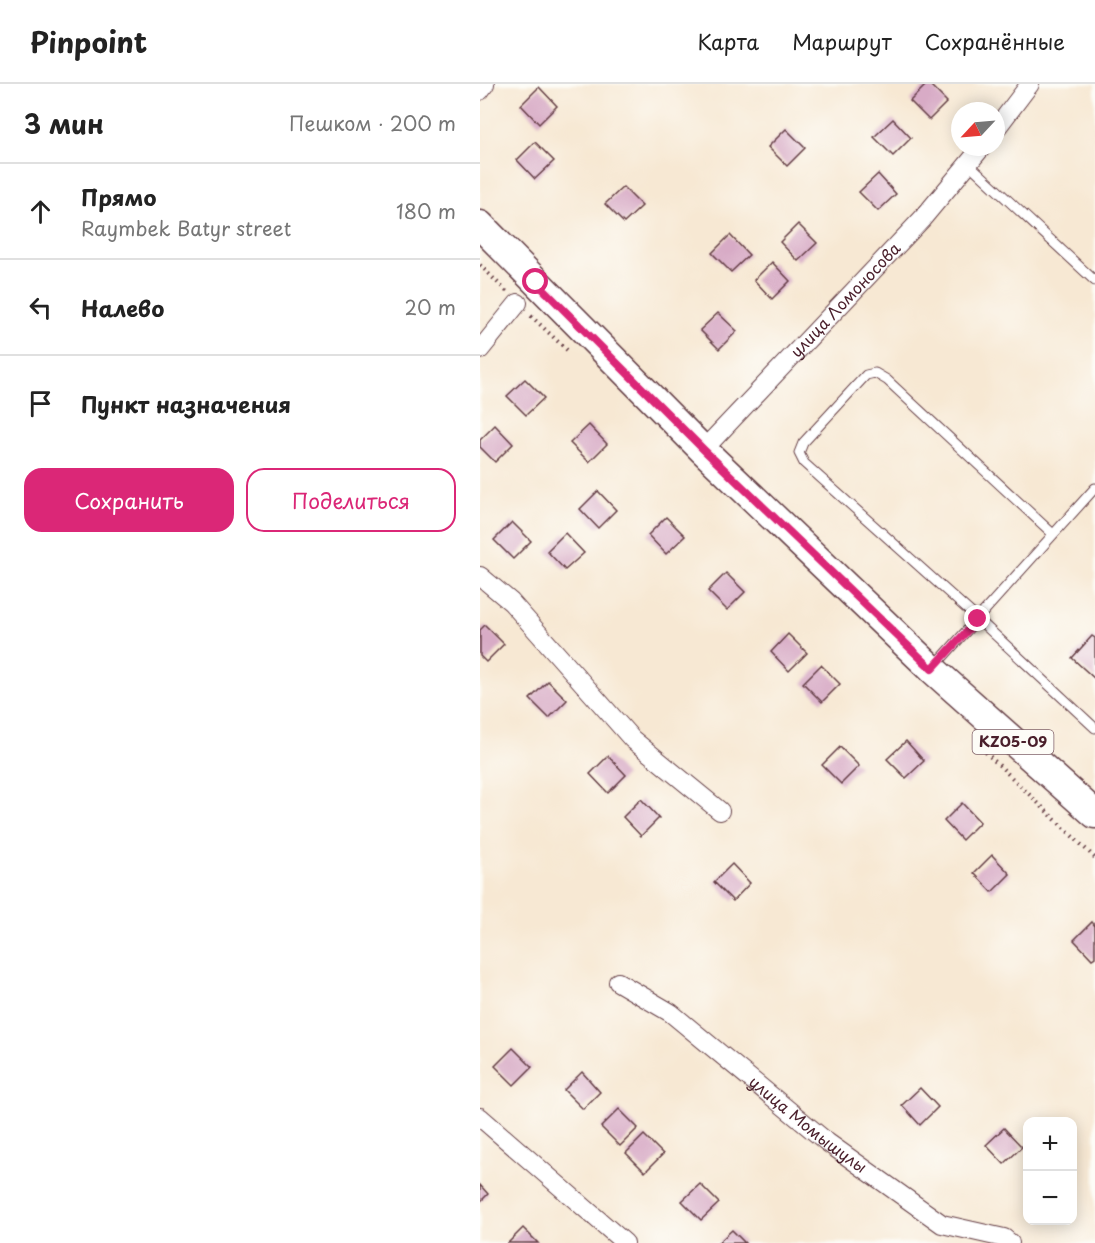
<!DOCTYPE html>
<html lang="ru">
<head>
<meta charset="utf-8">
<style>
	:root { --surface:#fff; --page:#f2f2f2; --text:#222; --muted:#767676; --line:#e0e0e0; --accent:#db2777 }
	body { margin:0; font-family:"Playpen Sans",sans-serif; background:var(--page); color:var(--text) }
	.controls { position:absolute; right:18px; bottom:18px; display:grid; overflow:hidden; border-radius:12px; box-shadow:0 3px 15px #0003 }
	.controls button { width:54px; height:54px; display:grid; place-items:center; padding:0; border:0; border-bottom:2px solid var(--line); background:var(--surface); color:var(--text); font:30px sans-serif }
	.compass { position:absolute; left:471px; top:18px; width:54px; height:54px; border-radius:50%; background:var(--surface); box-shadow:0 3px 15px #0003; rotate:244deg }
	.stop { position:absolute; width:18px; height:18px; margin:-14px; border:4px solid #db2777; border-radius:50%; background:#fff }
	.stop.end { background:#db2777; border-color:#fff; box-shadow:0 2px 6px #0008 }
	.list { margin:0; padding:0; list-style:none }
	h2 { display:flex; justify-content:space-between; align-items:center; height:78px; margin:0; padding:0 24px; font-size:26px }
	h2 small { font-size:20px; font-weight:400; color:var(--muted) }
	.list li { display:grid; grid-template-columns:39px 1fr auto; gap:18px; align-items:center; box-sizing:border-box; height:96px; padding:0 24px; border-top:2px solid var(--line) }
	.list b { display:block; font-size:22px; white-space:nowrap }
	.list p { margin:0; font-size:20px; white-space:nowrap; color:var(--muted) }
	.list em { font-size:20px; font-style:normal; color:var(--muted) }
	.actions { display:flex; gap:12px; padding:18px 24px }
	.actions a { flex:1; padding:14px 0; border:2px solid var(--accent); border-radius:18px; text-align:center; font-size:21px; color:var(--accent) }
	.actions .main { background:var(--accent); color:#fff }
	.icon { flex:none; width:33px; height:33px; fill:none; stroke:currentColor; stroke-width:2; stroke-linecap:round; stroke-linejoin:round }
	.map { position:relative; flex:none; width:615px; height:1159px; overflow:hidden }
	header { display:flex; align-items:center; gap:36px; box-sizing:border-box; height:84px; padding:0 30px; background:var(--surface); border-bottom:2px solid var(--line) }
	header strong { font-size:28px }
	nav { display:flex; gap:33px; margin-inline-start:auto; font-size:21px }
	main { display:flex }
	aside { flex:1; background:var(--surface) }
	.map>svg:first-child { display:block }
</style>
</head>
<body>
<header>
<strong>Pinpoint</strong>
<nav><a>Карта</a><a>Маршрут</a><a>Сохранённые</a></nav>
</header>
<main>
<aside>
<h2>3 мин<small>Пешком · 200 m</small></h2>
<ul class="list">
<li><svg class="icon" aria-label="ahead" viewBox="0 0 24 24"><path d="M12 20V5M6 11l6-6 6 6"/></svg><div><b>Прямо</b><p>Raymbek Batyr street</p></div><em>180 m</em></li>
<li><svg class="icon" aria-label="left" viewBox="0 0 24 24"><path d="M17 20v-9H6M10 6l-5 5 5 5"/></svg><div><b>Налево</b></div><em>20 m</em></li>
<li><svg class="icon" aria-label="arrive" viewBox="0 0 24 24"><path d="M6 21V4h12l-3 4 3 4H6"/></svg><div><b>Пункт назначения</b></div></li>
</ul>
<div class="actions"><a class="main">Сохранить</a><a>Поделиться</a></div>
</aside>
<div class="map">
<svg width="615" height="1159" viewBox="0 0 615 1159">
	<rect width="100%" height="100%" fill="#fdfcf7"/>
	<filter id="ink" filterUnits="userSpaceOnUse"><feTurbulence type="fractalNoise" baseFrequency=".0167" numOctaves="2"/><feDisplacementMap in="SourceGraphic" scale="12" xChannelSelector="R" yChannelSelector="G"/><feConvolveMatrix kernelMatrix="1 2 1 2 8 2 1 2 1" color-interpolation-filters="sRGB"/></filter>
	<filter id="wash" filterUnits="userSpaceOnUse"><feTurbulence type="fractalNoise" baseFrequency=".008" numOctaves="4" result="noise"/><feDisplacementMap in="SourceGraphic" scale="24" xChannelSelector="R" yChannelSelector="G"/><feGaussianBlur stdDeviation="1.35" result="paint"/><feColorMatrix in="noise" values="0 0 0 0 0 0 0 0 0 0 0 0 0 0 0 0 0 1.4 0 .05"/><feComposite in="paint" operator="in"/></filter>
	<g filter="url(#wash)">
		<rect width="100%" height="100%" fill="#f7e8d3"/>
		<g id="blocks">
			<g fill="#d8abc6">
				<polygon points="447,0 449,0 467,18 449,36 430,17"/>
				<polygon points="59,3 77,22 59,40 41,21"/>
				<polygon points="413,35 431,54 413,72 394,53"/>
				<polygon points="306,45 325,64 307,82 288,63"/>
				<polygon points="55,58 74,77 55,95 37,76"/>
				<polygon points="398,90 416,110 398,127 379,108"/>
				<polygon points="143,103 162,122 144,139 125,120"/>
				<polygon points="318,140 337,159 318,177 300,158"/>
				<polygon points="250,151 269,171 251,188 232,169"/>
				<polygon points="292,178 310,197 292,215 274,196"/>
				<polygon points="238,229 257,247 239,265 220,246"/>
				<polygon points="45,295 64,314 46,331 27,312"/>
				<polygon points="15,341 33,360 15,378 0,363 0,356"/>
				<polygon points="109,341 127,360 109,378 90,359"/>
				<polygon points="118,407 136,426 118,444 100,425"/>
				<polygon points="186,433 205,452 186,470 168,451"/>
				<polygon points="32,438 51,457 33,475 14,456"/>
				<polygon points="85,449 104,469 85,486 67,467"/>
				<polygon points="246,489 265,508 247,526 228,507"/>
				<polygon points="5,541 24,560 6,578 0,572 0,546"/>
				<polygon points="308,550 327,569 309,587 291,568"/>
				<polygon points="612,552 615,554 615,595 592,574"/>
				<polygon points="341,581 360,600 342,618 323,599"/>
				<polygon points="68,597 87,616 69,634 50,615"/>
				<polygon points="426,657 444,677 426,694 407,675"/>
				<polygon points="360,663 379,682 361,700 342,681"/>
				<polygon points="128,672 146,691 128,709 110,690"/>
				<polygon points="161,715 179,734 161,752 143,733"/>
				<polygon points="482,719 500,738 482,756 464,737"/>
				<polygon points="512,771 530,790 512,808 494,789"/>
				<polygon points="252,780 270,799 253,817 234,798"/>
				<polygon points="612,838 615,842 615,873 612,875 594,856"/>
				<polygon points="33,964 52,983 34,1001 15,982"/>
				<polygon points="102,988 120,1008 103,1025 84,1006"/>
				<polygon points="440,1004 458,1023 440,1041 422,1021"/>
				<polygon points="139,1025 158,1044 140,1062 121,1043"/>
				<polygon points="524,1044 542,1063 524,1080 506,1061"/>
				<polygon points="164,1051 183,1070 165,1088 146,1069"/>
				<polygon points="220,1100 239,1119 221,1136 202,1117"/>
				<polygon points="0,1101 8,1110 0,1118"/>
				<polygon points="43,1144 58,1159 28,1159"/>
				<polygon points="252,1146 265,1159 238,1159"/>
			</g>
		</g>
	</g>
	<g filter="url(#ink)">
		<use href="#blocks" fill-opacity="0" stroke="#643d44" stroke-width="1.5"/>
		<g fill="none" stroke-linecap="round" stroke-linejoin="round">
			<g stroke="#643d44" stroke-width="11">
				<g id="service">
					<polyline points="489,80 615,197"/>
					<polyline points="573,450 407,296 395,289 386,291 323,359 319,369 324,379 498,535 615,644"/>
					<polyline points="454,583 615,404"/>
				</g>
			</g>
			<g stroke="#643d44" stroke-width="20">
				<g id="minor">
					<polyline points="0,7 5,0"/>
					<polyline points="516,45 550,0"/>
					<polyline points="0,266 38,219"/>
					<path id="s1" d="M223,366L442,135L502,63"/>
					<polyline points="0,492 31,518 152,655 240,727"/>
					<path id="s2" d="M138,898L191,929L347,1058L462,1140L524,1154L530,1159"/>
					<polyline points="0,1033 145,1159"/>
				</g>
			</g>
			<g stroke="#643d44" stroke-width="31">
				<polyline id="primary" points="0,141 223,366 452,585 615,730"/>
			</g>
			<g stroke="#643d44" stroke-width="4" stroke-dasharray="1.5 4.5" stroke-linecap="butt">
				<polyline points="0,181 27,208"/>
				<polyline points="51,232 87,266"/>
				<polyline points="497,660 615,774"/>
			</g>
			<use href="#service" stroke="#fff" stroke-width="9"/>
			<use href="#minor" stroke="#fff" stroke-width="18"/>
			<use href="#primary" stroke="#fff" stroke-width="28"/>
		</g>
	</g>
	<g fill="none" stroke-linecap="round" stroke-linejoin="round" filter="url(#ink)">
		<polyline stroke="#db2777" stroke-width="8" points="56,198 224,366 452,585 498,535"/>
	</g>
	<g text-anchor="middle" stroke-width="4.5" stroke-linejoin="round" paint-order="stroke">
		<rect fill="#fdfcf7" stroke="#806168" stroke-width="1.5" x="492.5" y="646" width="81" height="24" rx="4.5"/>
		<g font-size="15" font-weight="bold" fill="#4a1f2b">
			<text x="533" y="663">KZ05-09</text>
		</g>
		<g font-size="16" fill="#4a1f2b" stroke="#fdfcf7">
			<text dy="6" stroke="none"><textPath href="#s1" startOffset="207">улица Ломоносова</textPath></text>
			<text dy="6" stroke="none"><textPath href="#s2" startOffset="238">улица Момышулы</textPath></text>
		</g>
	</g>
</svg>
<div class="controls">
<button>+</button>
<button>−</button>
</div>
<svg class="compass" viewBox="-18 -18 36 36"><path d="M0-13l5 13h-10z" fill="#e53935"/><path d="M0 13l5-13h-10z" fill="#767676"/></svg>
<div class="stop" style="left:56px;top:198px"></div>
<div class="stop end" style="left:498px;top:535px"></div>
</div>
</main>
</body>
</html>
